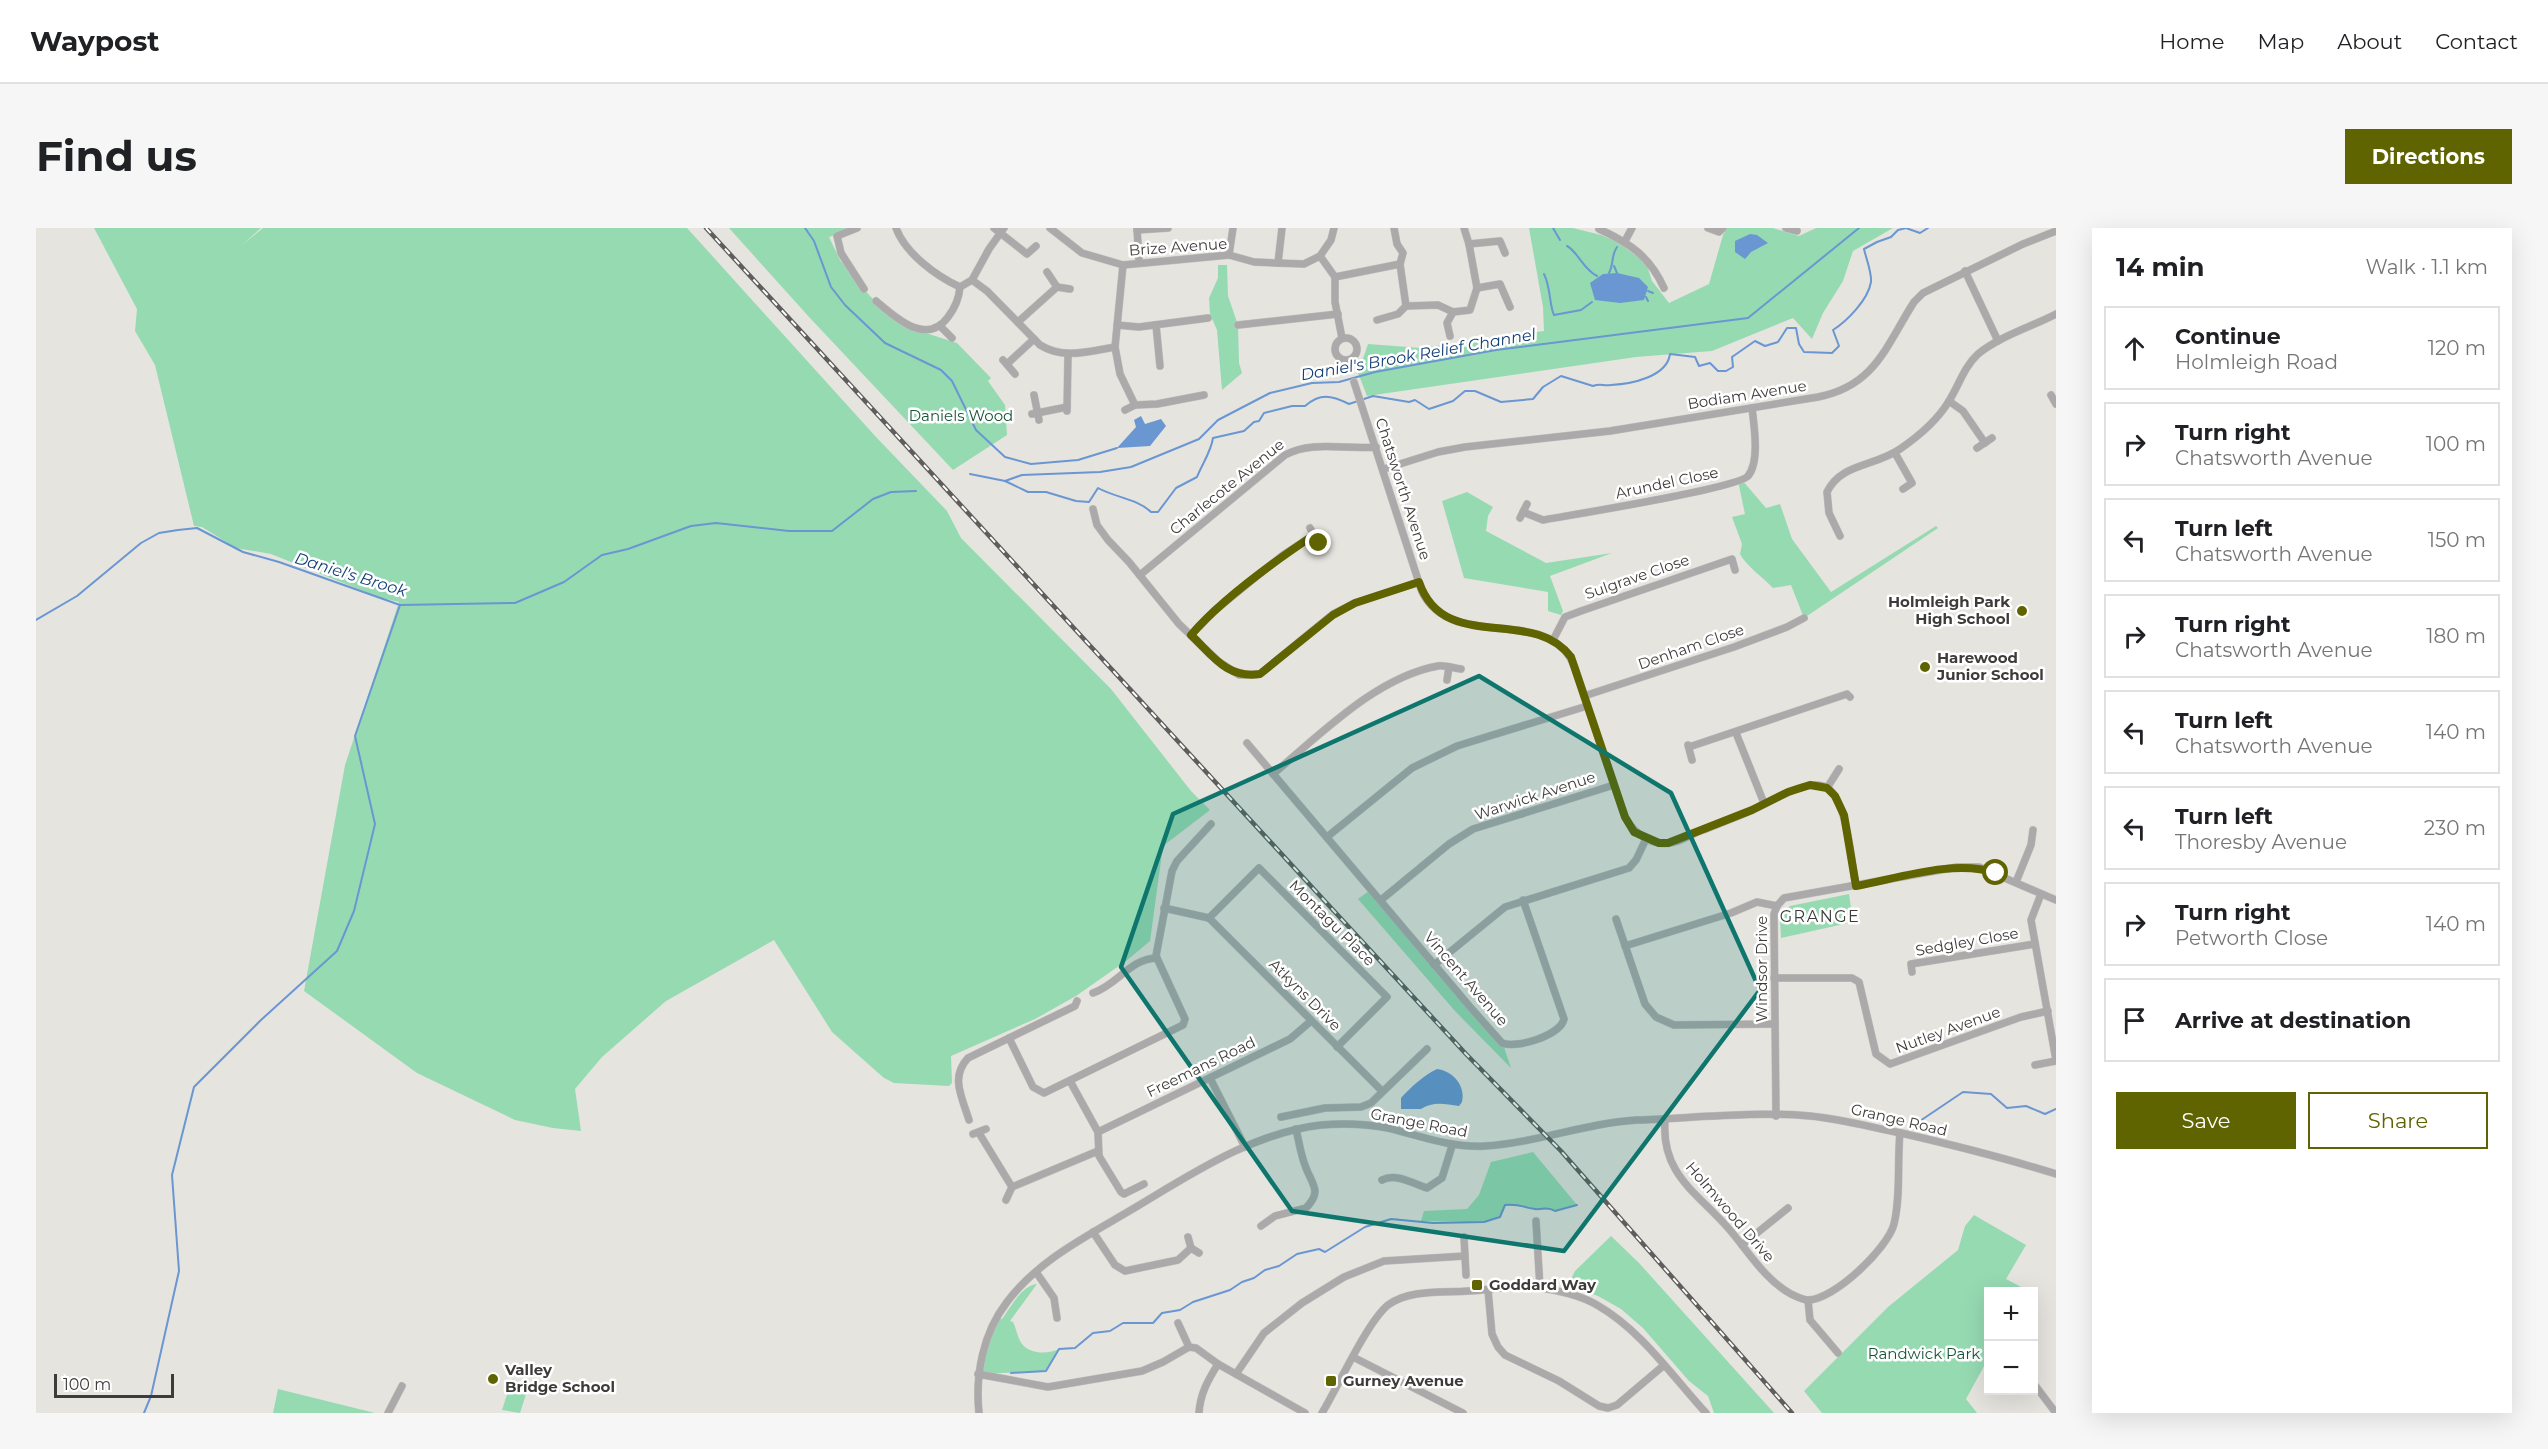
<!DOCTYPE html>
<html lang="en">
<head>
<meta charset="utf-8">
<style>
	:root { --surface:#fff; --page:#f6f6f6; --text:#202124; --muted:#757577; --line:#e0e0e0; --accent:#606400 }
	body { margin:0; font-family:Montserrat,sans-serif; background:var(--page); color:var(--text) }
	.controls { position:absolute; right:18px; bottom:18px; display:grid; overflow:hidden; border-radius:0px; box-shadow:0 6px 24px #0002 }
	.controls button { width:54px; height:54px; display:grid; place-items:center; padding:0; border:0; border-bottom:2px solid var(--line); background:var(--surface); color:var(--text); font:30px sans-serif }
	.scale { position:absolute; left:18px; bottom:15px; width:120px; box-sizing:border-box; padding-left:6px; border:3px solid #3d3c3a; border-top:0; font-size:16px; line-height:21px; white-space:nowrap; color:#3d3c3a; -webkit-text-stroke:4px #fff; paint-order:stroke }
	.stop { position:absolute; width:18px; height:18px; margin:-14px; border:4px solid #606400; border-radius:50%; background:#fff }
	.stop.end { background:#606400; border-color:#fff; box-shadow:0 2px 6px #0008 }
	.list { margin:0; padding:0; list-style:none }
	h2 { display:flex; justify-content:space-between; align-items:center; height:78px; margin:0; padding:0 24px; font-size:26px }
	h2 small { font-size:20px; font-weight:400; color:var(--muted) }
	.list li { display:grid; grid-template-columns:39px 1fr auto; gap:18px; align-items:center; box-sizing:border-box; height:84px; margin:0 12px 12px; padding:0 12px; border:2px solid var(--line); border-radius:0px }
	.list b { display:block; font-size:22px; white-space:nowrap }
	.list p { margin:0; font-size:20px; white-space:nowrap; color:var(--muted) }
	.list em { font-size:20px; font-style:normal; color:var(--muted) }
	.actions { display:flex; gap:12px; padding:18px 24px }
	.actions a { flex:1; padding:14px 0; border:2px solid var(--accent); border-radius:0px; text-align:center; font-size:21px; color:var(--accent) }
	.actions .main { background:var(--accent); color:#fff }
	.icon { flex:none; width:33px; height:33px; fill:none; stroke:currentColor; stroke-width:2; stroke-linecap:round; stroke-linejoin:round }
	.map { position:relative; flex:none; width:2020px; height:1185px; overflow:hidden; border-radius:0px }
	header { display:flex; align-items:center; gap:36px; box-sizing:border-box; height:84px; padding:0 30px; background:var(--surface); border-bottom:2px solid var(--line) }
	header strong { font-size:28px }
	nav { display:flex; gap:33px; margin-inline-start:auto; font-size:21px }
	.intro { display:flex; align-items:center; justify-content:space-between; box-sizing:border-box; height:144px; padding:0 36px }
	h1 { margin:0; font-size:42px }
	.button { padding:15px 27px; border-radius:0px; background:var(--accent); color:#fff; font-size:21px; font-weight:700 }
	main { display:flex; gap:36px; padding:0 36px }
	aside { flex:1; background:var(--surface); border-radius:0px; box-shadow:0 6px 24px #0002 }
	.map>svg:first-child { display:block }
</style>
</head>
<body>
<header>
<strong>Waypost</strong>
<nav><a>Home</a><a>Map</a><a>About</a><a>Contact</a></nav>
</header>
<div class="intro"><h1>Find us</h1><a class="button">Directions</a></div>
<main>
<div class="map">
<svg width="2020" height="1185" viewBox="0 0 2020 1185">
	<rect width="100%" height="100%" fill="#e6e4df"/>
	<g fill="#96dab2">
		<polygon points="58,0 225,0 206,17 227,0 651,0 840,209 911,283 925,310 1075,461 1155,563 1174,582 1127,618 1114,713 1090,733 1040,768 999,791 915,828 916,855 913,858 858,855 848,850 796,804 738,712 630,773 566,829 539,861 545,903 517,900 479,892 381,845 268,763 309,537 363,374 342,369 235,326 200,320 166,299 158,298 119,137 99,103 101,81"/>
		<polygon points="693,0 821,0 793,9 804,32 834,68 865,97 921,115 955,150 952,153 969,177 971,207 917,242 774,90"/>
		<polygon points="1493,0 1537,0 1565,7 1580,13 1610,35 1616,53 1633,75 1673,56 1687,7 1691,0 1737,0 1763,8 1780,0 1857,0 1817,23 1807,53 1787,85 1776,111 1757,90 1676,123 1600,129 1331,168 1322,145 1332,116 1385,120 1508,103 1507,79"/>
		<polygon points="1182,37 1191,37 1192,68 1202,97 1203,135 1206,145 1186,162 1181,102 1174,86 1173,70 1182,50"/>
		<path d="M1706,252L1730,280L1744,276L1756,311L1795,364L1900,298L1902,300L1768,390L1755,357L1737,360C1726,348 1711,339 1704,326L1706,316L1696,289L1709,286L1702,253Z"/>
		<polygon points="1431,264 1457,279 1452,288 1450,303 1510,335 1576,325 1514,348 1527,383 1525,387 1512,383 1512,364 1428,350 1406,273"/>
		<polygon points="1333,663 1468,819 1475,840 1419,783 1322,671"/>
		<polygon points="1813,666 1817,694 1745,710 1744,690 1754,678"/>
		<path d="M1497,924L1541,977L1519,983C1511,978 1507,982 1499,981C1485,979 1486,976 1469,977L1464,989L1448,994L1385,993L1388,983L1431,981L1443,967L1455,934Z"/>
		<polygon points="1938,987 1990,1017 1970,1051 1993,1063 1952,1064 1952,1131 1930,1171 1941,1185 1786,1185 1768,1163 1852,1079 1922,1022 1929,998"/>
		<polygon points="1575,1008 1603,1035 1738,1185 1678,1185 1672,1168 1653,1153 1607,1100 1585,1081 1562,1068 1532,1057 1539,1043"/>
		<path d="M1001,1056L974,1093L977,1094C980,1100 982,1111 986,1116C995,1127 1013,1126 1023,1121L1010,1143L942,1146L960,1090L966,1091C974,1080 986,1057 1001,1056Z"/>
		<polygon points="476,1151 493,1157 484,1185 466,1182"/>
		<polygon points="242,1161 339,1185 237,1185"/>
	</g>
	<g fill="#6a96d2">
		<polygon points="1714,6 1721,7 1732,15 1715,24 1709,31 1699,24 1699,13"/>
		<polygon points="1581,45 1603,50 1612,59 1608,72 1584,75 1559,72 1554,55 1567,46"/>
		<polygon points="1105,188 1109,196 1125,191 1130,198 1114,218 1081,220 1100,199 1098,192"/>
		<path d="M1401,841C1417,843 1430,858 1426,874L1423,878C1409,876 1397,873 1385,881H1365V870C1375,859 1388,847 1401,841Z"/>
	</g>
	<g fill="none" stroke-linecap="round" stroke-linejoin="round">
		<g stroke="#6a96d2" stroke-width="2">
			<polyline points="769,0 778,13 795,59 809,77 849,115 905,142 916,153 940,202 969,229 995,236 1042,232 1081,220"/>
			<polyline points="1517,0 1524,12"/>
			<path d="M1531,18C1542,24 1547,41 1561,48"/>
			<polyline points="1578,38 1581,45"/>
			<path d="M1573,45C1578,36 1575,27 1581,19"/>
			<path d="M1508,46C1515,60 1513,76 1518,87L1545,82L1556,74"/>
			<polyline points="1612,63 1617,65"/>
			<polyline points="1610,69 1612,73"/>
			<path d="M934,246L969,253L992,264H1010L1040,273L1053,274L1062,260C1080,270 1100,270 1115,284H1122L1140,260L1161,249C1166,236 1175,224 1177,210L1208,203L1218,194L1223,193L1228,185L1256,178H1269C1284,165 1295,167 1313,176L1337,168L1373,174L1379,172L1393,181L1417,173L1429,163H1439L1465,174L1497,171L1507,159L1525,148L1557,158C1564,155 1567,158 1575,157C1595,156 1631,149 1634,126L1659,129L1663,138L1674,135L1682,143H1690L1697,139L1696,129L1719,113L1729,118L1742,114L1751,100H1760L1763,116L1768,124L1796,125L1803,118L1797,102C1811,93 1832,72 1835,54C1836,45 1830,30 1828,21L1841,14L1855,9L1862,2L1870,0L1884,5L1892,0"/>
			<polyline points="969,253 986,247 1064,244 1095,239 1163,211 1182,192 1234,165 1276,155 1303,154 1339,144 1460,122 1712,90 1823,0"/>
			<polyline points="0,392 41,368 105,315 123,305 142,302 161,300 207,324 243,334 364,377 479,375 528,354 566,327 592,321 655,298 680,295 753,303 796,303 837,271 855,264 880,263"/>
			<polyline points="1872,901 1927,864 1955,866 1971,880 1990,878 2009,886 2020,881"/>
			<path d="M975,1145L1010,1143L1023,1121L1039,1120L1057,1105L1074,1103L1087,1095H1117L1126,1085L1144,1082L1157,1074L1194,1062L1206,1054L1218,1050L1229,1042L1243,1038L1261,1026L1283,1021L1289,1024L1329,999L1355,991L1397,995L1448,994L1464,989L1469,977C1486,976 1485,979 1499,981C1507,982 1511,978 1519,983L1541,977"/>
			<polyline points="108,1185 115,1168 143,1043 136,947 158,859 225,792 301,723 318,683 339,596 319,508 364,377"/>
		</g>
		<g stroke="#c4c2be" stroke-width="8">
			<g id="street">
				<polyline points="821,0 801,8 805,25 828,61"/>
				<path d="M860,0C869,25 900,48 924,59L936,52L953,21L968,0"/>
				<polyline points="958,0 991,26 1000,18"/>
				<polyline points="1014,0 1046,25 1087,37 1193,27 1218,34 1268,36 1284,28 1295,12 1298,0"/>
				<polyline points="1101,0 1103,34"/>
				<polyline points="1358,0 1361,16 1367,25 1364,36"/>
				<polyline points="1672,0 1683,4 1687,0"/>
				<polyline points="1750,0 1761,3"/>
				<path d="M1563,1C1594,15 1614,29 1628,60"/>
				<polyline points="1101,2 1132,0"/>
				<polyline points="1589,13 1596,0"/>
				<polyline points="1433,16 1464,13 1469,25"/>
				<polyline points="1193,27 1197,0"/>
				<polyline points="1284,28 1299,49 1299,74 1306,110"/>
				<polyline points="1242,35 1246,0"/>
				<polyline points="1087,37 1079,119 1084,146 1099,177 1121,176 1168,167"/>
				<polyline points="1929,43 1962,113"/>
				<polyline points="1011,44 1021,59 1034,61"/>
				<polyline points="1299,49 1364,36 1370,78 1402,77 1417,84 1434,82 1441,60 1433,16 1428,0"/>
				<path d="M936,52L951,63L1004,117C1028,132 1053,123 1079,119"/>
				<polyline points="1441,60 1464,56 1474,79"/>
				<path d="M840,73C859,89 890,119 912,89C919,80 923,71 924,59"/>
				<polyline points="1341,92 1362,86 1370,78"/>
				<polyline points="982,94 1021,59"/>
				<polyline points="1081,97 1103,99 1172,90"/>
				<polyline points="1120,97 1124,138"/>
				<polyline points="1202,97 1302,86"/>
				<polyline points="904,98 916,110"/>
				<polyline points="1414,108 1411,95 1417,84"/>
				<circle cx="1310" cy="121" r="11"/>
				<polyline points="967,132 979,146"/>
				<polyline points="971,136 998,111"/>
				<path d="M1318,154L1386,364C1417,426 1515,374 1539,440L1589,589C1599,608 1620,621 1642,613C1650,610 1658,605 1667,602C1682,596 1698,590 1714,583C1732,576 1776,545 1794,562C1812,579 1815,633 1820,658"/>
				<polyline points="998,167 1003,192"/>
				<polyline points="2015,167 2020,176"/>
				<polyline points="1913,173 1927,183 1949,215"/>
				<polyline points="1089,182 1099,177"/>
				<polyline points="1031,183 1032,127"/>
				<polyline points="996,186 1031,179"/>
				<polyline points="1941,220 1956,210"/>
				<polyline points="1859,225 1876,255 1867,261"/>
				<path d="M1348,241L1402,224L1429,219L1574,203L1782,169C1839,158 1850,118 1878,74L1887,65L1987,16L2020,3"/>
				<polyline points="1057,281 1061,297 1072,312 1093,334 1143,396 1182,433 1203,447 1224,446 1297,386 1319,375 1383,354"/>
				<path d="M1487,284L1507,292C1535,287 1702,260 1712,248C1724,234 1718,197 1716,180"/>
				<polyline points="1484,290 1491,276"/>
				<polyline points="1274,300 1283,315"/>
				<path d="M1804,308L1793,285L1791,264C1805,235 1838,239 1864,221C1883,208 1901,193 1913,173C1923,157 1928,139 1942,126C1964,108 1995,99 2020,86"/>
				<path d="M1104,347L1249,227C1277,212 1309,222 1340,219"/>
				<polyline points="1155,407 1177,384 1247,327 1278,307"/>
				<polyline points="1517,412 1529,389 1545,383 1696,331 1699,342"/>
				<polyline points="1411,452 1413,439"/>
				<polyline points="1548,468 1698,419 1751,399 1768,390"/>
				<polyline points="1700,505 1728,575"/>
				<path d="M1211,515L1435,780L1466,815C1481,821 1525,807 1528,791L1487,672"/>
				<polyline points="1652,517 1656,532"/>
				<polyline points="1653,519 1811,466 1814,469"/>
				<path d="M1237,546C1284,507 1340,449 1402,438C1409,437 1417,440 1425,441"/>
				<polyline points="1791,560 1803,541"/>
				<polyline points="1291,609 1376,540 1421,518 1551,478"/>
				<polyline points="1980,654 1995,617 1997,602"/>
				<polyline points="2005,666 1995,692 2020,832"/>
				<polyline points="1345,672 1413,616 1437,601 1578,557"/>
				<polyline points="1128,680 1173,690"/>
				<polyline points="1173,690 1223,640 1351,769 1301,819"/>
				<polyline points="1173,690 1346,863"/>
				<polyline points="1580,691 1609,776 1620,789 1638,797 1739,796"/>
				<polyline points="1589,718 1695,685 1721,674 1741,678"/>
				<polyline points="1398,737 1469,679 1593,640 1600,632 1610,611"/>
				<polyline points="1876,744 1875,736 1999,716"/>
				<polyline points="1738,750 1816,750 1823,754 1840,826 1854,836 1985,789 2012,783"/>
				<path d="M1057,765C1083,756 1093,731 1121,730"/>
				<polyline points="973,810 997,859 1008,865 1147,797 1149,791 1120,728 1136,643 1141,633 1175,596"/>
				<polyline points="1999,837 2020,833"/>
				<polyline points="1174,850 1209,919"/>
				<polyline points="1034,853 1062,904 1063,928 1085,964 1088,966 1108,956"/>
				<polyline points="1740,888 1738,686 1741,678 1748,670 1921,639 1943,639 2020,672"/>
				<polyline points="1245,889 1289,880 1325,879 1335,875 1391,821"/>
				<path d="M933,892C926,869 914,849 932,830L1039,778L1041,773"/>
				<path d="M1629,892C1625,947 1661,964 1693,1001C1712,1023 1729,1052 1755,1066C1759,1068 1768,1072 1772,1072C1798,1072 1852,1020 1858,996C1865,967 1861,934 1864,905"/>
				<polyline points="1062,904 1254,811 1275,793"/>
				<polyline points="943,905 976,959 970,972"/>
				<polyline points="937,906 950,901"/>
				<path d="M1346,952C1360,945 1376,955 1391,960L1406,950L1416,918"/>
				<polyline points="976,959 1062,923"/>
				<polyline points="1500,993 1504,1060"/>
				<path d="M1225,998L1239,988L1270,980C1286,963 1277,958 1270,940C1265,928 1263,914 1260,901"/>
				<polyline points="1057,1004 1079,1037 1089,1043 1142,1032 1155,1020"/>
				<polyline points="1152,1009 1155,1020 1163,1025"/>
				<polyline points="1428,1009 1430,1047"/>
				<polyline points="1706,1017 1752,980"/>
				<polyline points="1000,1044 1018,1070 1021,1090"/>
				<polyline points="1452,1062 1456,1106 1462,1119 1469,1127 1523,1153 1563,1178 1572,1180 1581,1177 1627,1138"/>
				<polyline points="1772,1072 1774,1092 1802,1125"/>
				<polyline points="1142,1095 1153,1119 1160,1120 1182,1136 1269,1185"/>
				<polyline points="1317,1129 1427,1185"/>
				<polyline points="942,1146 1012,1159 1106,1143 1127,1134 1153,1119"/>
				<polyline points="1200,1146 1228,1105 1266,1075 1308,1049 1348,1033 1429,1028"/>
				<polyline points="1998,1156 2020,1185"/>
				<polyline points="352,1185 366,1158"/>
				<path d="M943,1185C939,1147 947,1105 971,1074C1003,1031 1055,1006 1100,979C1157,945 1217,905 1285,897C1306,895 1331,896 1352,900C1385,908 1415,920 1449,918C1500,915 1549,895 1601,892C1658,890 1717,883 1774,888C1805,891 1834,899 1865,905C1917,917 1969,930 2020,946"/>
				<path d="M1163,1185C1164,1166 1172,1152 1182,1136"/>
				<path d="M1286,1185C1302,1159 1331,1094 1352,1077C1373,1061 1407,1065 1432,1063C1455,1062 1481,1056 1504,1060C1522,1062 1546,1068 1561,1077C1605,1102 1636,1148 1670,1185"/>
			</g>
		</g>
		<use href="#street" stroke="#aba9aa" stroke-width="7"/>
		<g stroke="#5f5e5c" stroke-width="4.5">
			<polyline id="rail" points="670,0 1286,670 1430,826 1525,923 1756,1185"/>
		</g>
		<use href="#rail" stroke="#fff" stroke-width="2" stroke-dasharray="7" stroke-linecap="butt"/>
	</g>
	<g fill="none" stroke-linecap="round" stroke-linejoin="round">
		<path stroke="#606400" stroke-width="8" d="M1283,315L1278,307C1239,333 1186,371 1155,407C1177,428 1191,451 1224,446L1297,387L1319,375L1383,354C1408,427 1496,377 1535,429L1589,589L1598,604L1623,615H1632L1716,582L1752,564L1774,557L1791,560L1799,568L1808,587L1820,658C1863,650 1919,631 1960,645"/>
	</g>
	<path fill="#0f766e" fill-opacity="0.2" stroke="#0f766e" stroke-width="4.5" stroke-linejoin="round" d="M1443,448L1635,565L1724,762L1528,1023L1256,983L1085,739L1137,586Z"/>
	<g fill="#606400" stroke="#fff" stroke-width="2">
		<circle cx="1986" cy="383" r="6"/>
		<circle cx="1889" cy="439" r="6"/>
		<rect x="1435" y="1051" width="12" height="12" rx="3"/>
		<circle cx="457" cy="1151" r="6"/>
		<rect x="1289" y="1147" width="12" height="12" rx="3"/>
	</g>
	<g text-anchor="middle" stroke-width="5" stroke-linejoin="round" paint-order="stroke">
		<g font-size="15" fill="#3d3c3a" stroke="#fff">
			<text transform="translate(1142 19) rotate(-4)" y="5">Brize Avenue</text>
			<text transform="translate(1711 167) rotate(-9)" y="5">Bodiam Avenue</text>
			<text transform="translate(1631 255) rotate(-12)" y="5">Arundel Close</text>
			<text transform="translate(1191 259) rotate(-39)" y="5">Charlecote Avenue</text>
			<text transform="translate(1367 261) rotate(72)" y="5">Chatsworth Avenue</text>
			<text transform="translate(1601 349) rotate(-19)" y="5">Sulgrave Close</text>
			<text transform="translate(1655 419) rotate(-19)" y="5">Denham Close</text>
			<text transform="translate(1499 568) rotate(-18)" y="5">Warwick Avenue</text>
			<text transform="translate(1296 695) rotate(45)" y="5">Montagu Place</text>
			<text transform="translate(1931 714) rotate(-10)" y="5">Sedgley Close</text>
			<text transform="translate(1726 741) rotate(-90)" y="5">Windsor Drive</text>
			<text transform="translate(1430 751) rotate(49)" y="5">Vincent Avenue</text>
			<text transform="translate(1269 767) rotate(45)" y="5">Atkyns Drive</text>
			<text transform="translate(1912 802) rotate(-20)" y="5">Nutley Avenue</text>
			<text transform="translate(1165 839) rotate(-26)" y="5">Freemans Road</text>
			<text transform="translate(1863 892) rotate(13)" y="5">Grange Road</text>
			<text transform="translate(1383 895) rotate(11)" y="5">Grange Road</text>
			<text transform="translate(1694 984) rotate(49)" y="5">Holmwood Drive</text>
		</g>
		<g font-size="15" fill="#175436" stroke="#fff">
			<text x="925" y="193">Daniels Wood</text>
			<text x="1888" y="1131">Randwick Park</text>
		</g>
		<g font-size="15" font-weight="bold" fill="#3d3c3a" stroke="#fff" text-anchor="start">
			<text x="1974" y="379" text-anchor="end">Holmleigh Park<tspan x="1974" dy="17">High School</tspan></text>
			<text x="1901" y="435">Harewood<tspan x="1901" dy="17">Junior School</tspan></text>
			<text x="1453" y="1062">Goddard Way</text>
			<text x="469" y="1147">Valley<tspan x="469" dy="17">Bridge School</tspan></text>
			<text x="1307" y="1158">Gurney Avenue</text>
		</g>
		<g font-size="16" font-style="italic" fill="#133e76" stroke="#fff">
			<text transform="translate(1382 126) rotate(-10)" y="6">Daniel's Brook Relief Channel</text>
			<text transform="translate(315 346) rotate(17)" y="6">Daniel's Brook</text>
		</g>
		<g font-size="16" letter-spacing="1.5" fill="#3d3c3a" stroke="#fff">
			<text x="1784" y="694">GRANGE</text>
		</g>
	</g>
</svg>
<div class="controls">
<button>+</button>
<button>−</button>
</div>
<div class="scale">100 m</div>
<div class="stop" style="left:1960px;top:645px"></div>
<div class="stop end" style="left:1283px;top:315px"></div>
</div>
<aside>
<h2>14 min<small>Walk · 1.1 km</small></h2>
<ul class="list">
<li><svg class="icon" aria-label="ahead" viewBox="0 0 24 24"><path d="M12 20V5M6 11l6-6 6 6"/></svg><div><b>Continue</b><p>Holmleigh Road</p></div><em>120 m</em></li>
<li><svg class="icon" aria-label="right" viewBox="0 0 24 24"><path d="M7 20v-9h11M14 6l5 5-5 5"/></svg><div><b>Turn right</b><p>Chatsworth Avenue</p></div><em>100 m</em></li>
<li><svg class="icon" aria-label="left" viewBox="0 0 24 24"><path d="M17 20v-9H6M10 6l-5 5 5 5"/></svg><div><b>Turn left</b><p>Chatsworth Avenue</p></div><em>150 m</em></li>
<li><svg class="icon" aria-label="right" viewBox="0 0 24 24"><path d="M7 20v-9h11M14 6l5 5-5 5"/></svg><div><b>Turn right</b><p>Chatsworth Avenue</p></div><em>180 m</em></li>
<li><svg class="icon" aria-label="left" viewBox="0 0 24 24"><path d="M17 20v-9H6M10 6l-5 5 5 5"/></svg><div><b>Turn left</b><p>Chatsworth Avenue</p></div><em>140 m</em></li>
<li><svg class="icon" aria-label="left" viewBox="0 0 24 24"><path d="M17 20v-9H6M10 6l-5 5 5 5"/></svg><div><b>Turn left</b><p>Thoresby Avenue</p></div><em>230 m</em></li>
<li><svg class="icon" aria-label="right" viewBox="0 0 24 24"><path d="M7 20v-9h11M14 6l5 5-5 5"/></svg><div><b>Turn right</b><p>Petworth Close</p></div><em>140 m</em></li>
<li><svg class="icon" aria-label="arrive" viewBox="0 0 24 24"><path d="M6 21V4h12l-3 4 3 4H6"/></svg><div><b>Arrive at destination</b></div></li>
</ul>
<div class="actions"><a class="main">Save</a><a>Share</a></div>
</aside>
</main>
</body>
</html>
